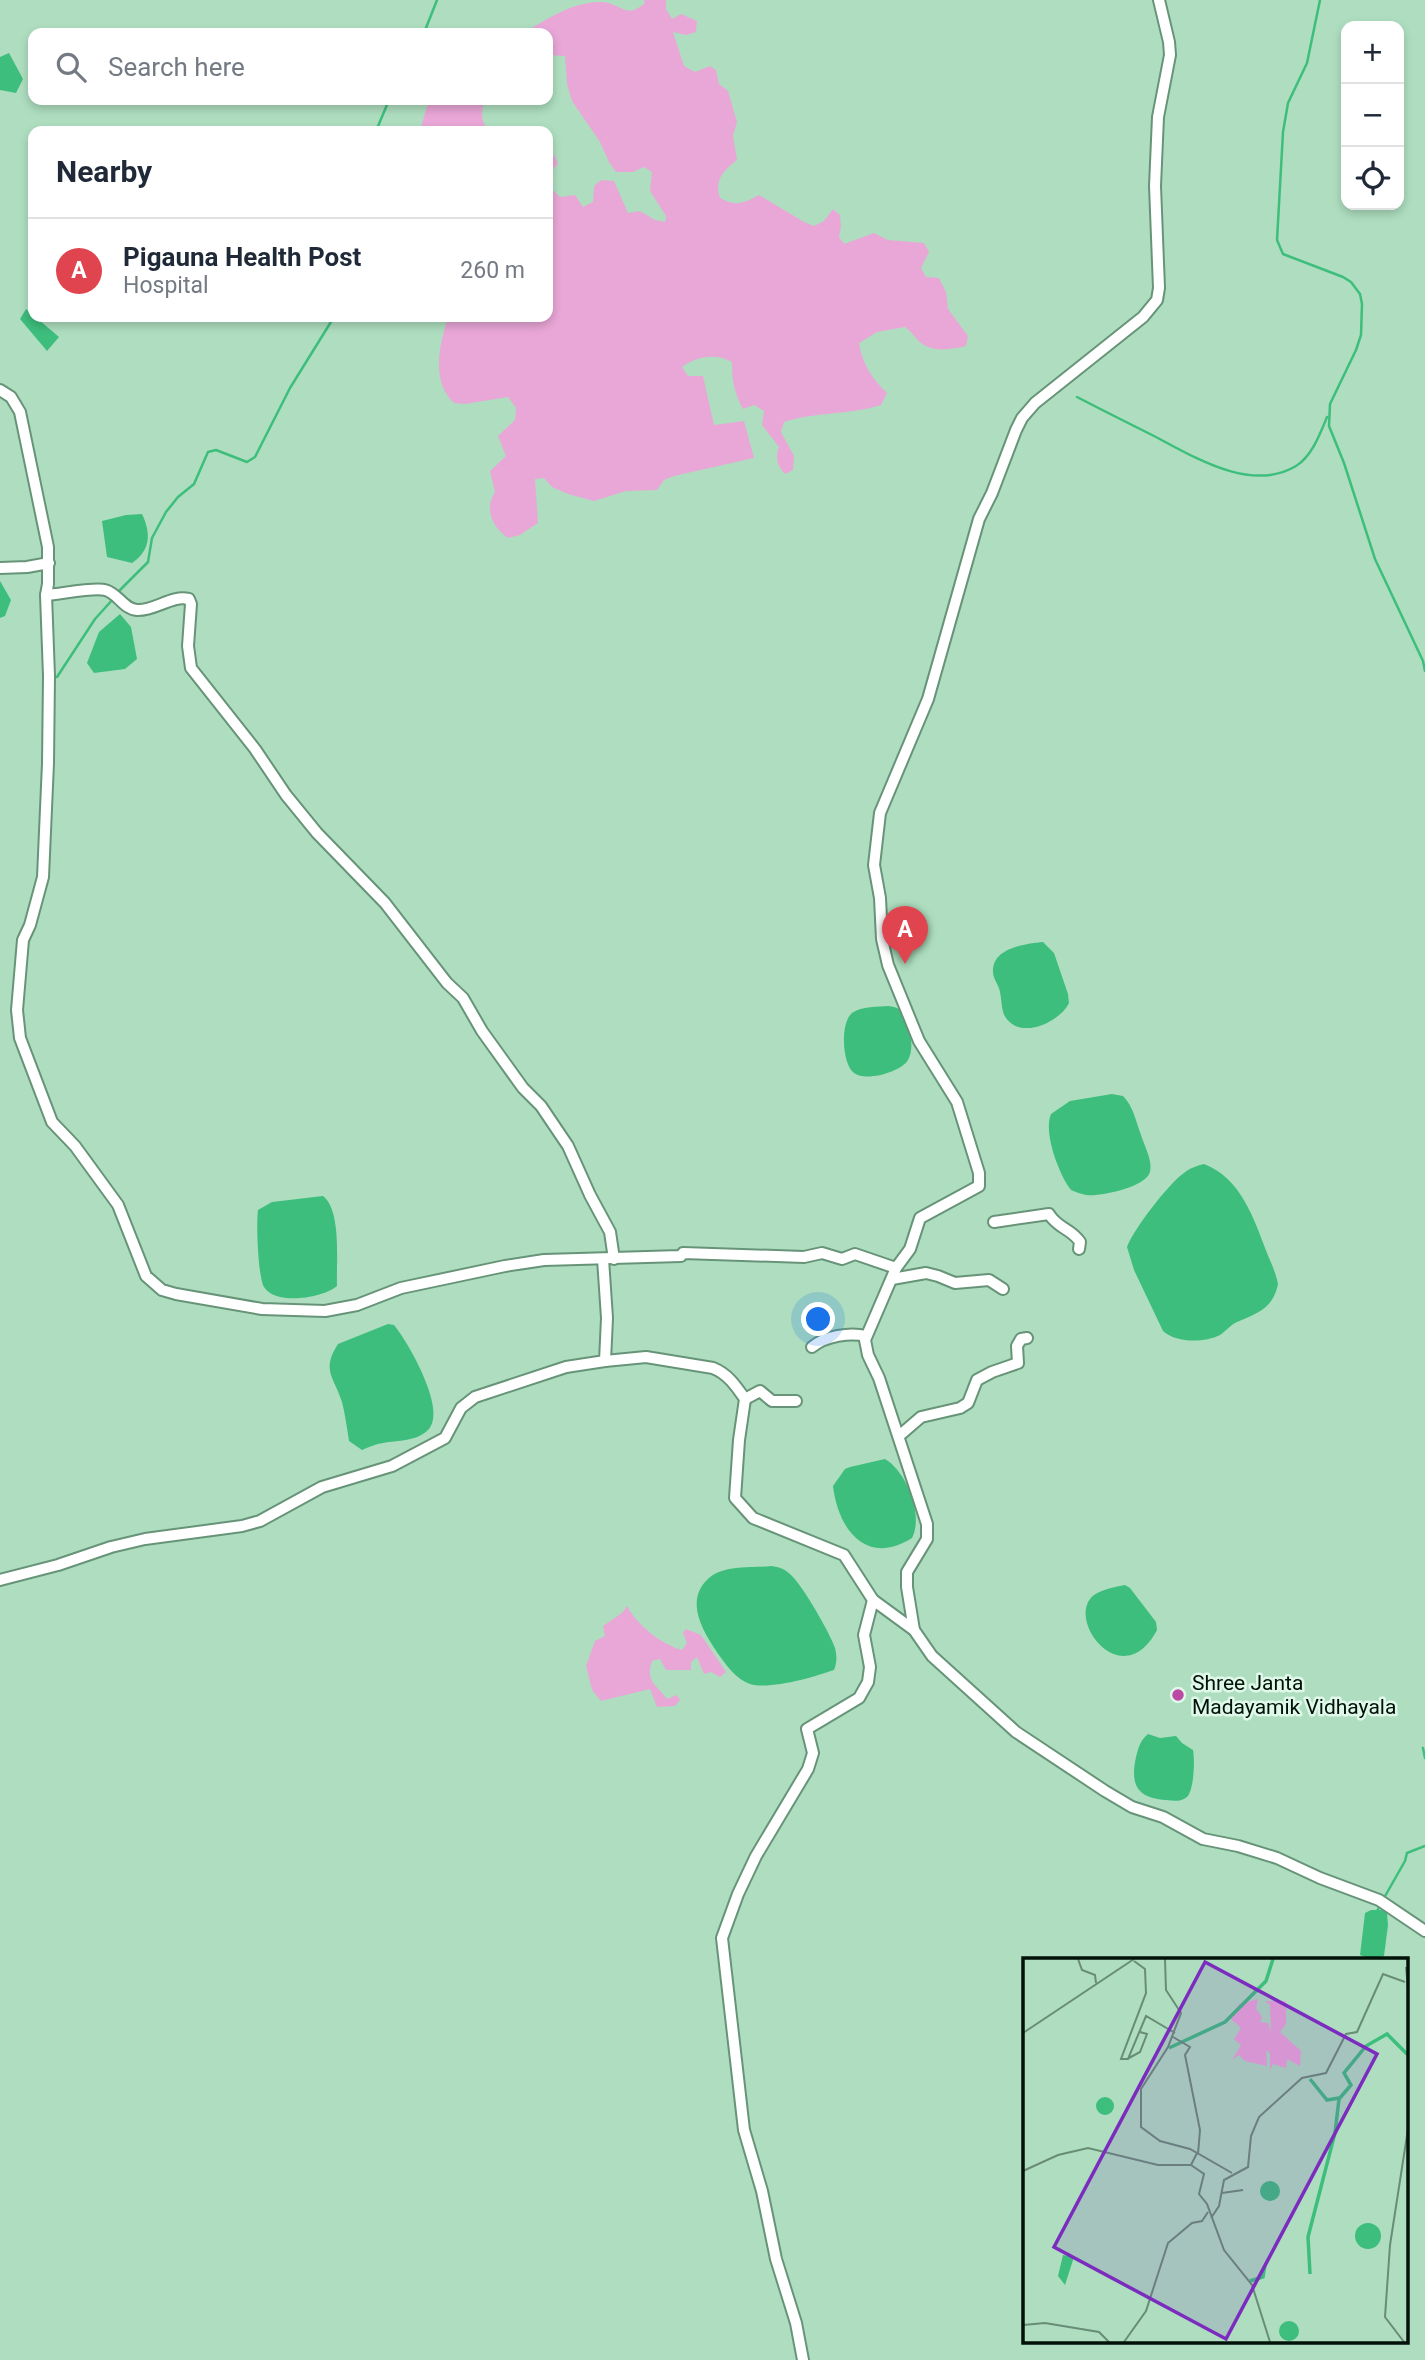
<!DOCTYPE html>
<html lang="en">
<head>
<meta charset="utf-8">
<style>
	:root { --surface:#fff; --page:#f6f6f7; --text:#1f2937; --muted:#747a83; --line:#e0e1e3; --accent:#bc49a3 }
	body { margin:0; font-family:Roboto,sans-serif; background:var(--page); color:var(--text) }
	.controls { position:absolute; right:21px; top:21px; display:grid; overflow:hidden; border-radius:14px; box-shadow:0 4px 10px #0003 }
	.controls button { width:63px; height:63px; display:grid; place-items:center; padding:0; border:0; border-bottom:2px solid var(--line); background:var(--surface); color:var(--text); font:35px sans-serif }
	.you { position:absolute; left:819px; top:1320px; width:24px; height:24px; margin:-18px; border:5px solid #fff; border-radius:50%; background:#1a73e8; box-shadow:0 0 0 10px #1a73e833 }
	.badge { display:grid; place-items:center; width:46px; height:46px; border-radius:50%; background:var(--accent); color:#fff; font-size:23px; font-weight:700 }
	.pin { position:absolute; translate:-50% -58px; filter:drop-shadow(0 2px 4px #0008) }
	.pin::after { content:''; position:absolute; top:37px; width:24px; height:21px; background:inherit; clip-path:polygon(0 0,100% 0,50% 100%) }
	.list { margin:0; padding:0; list-style:none }
	h2 { display:flex; justify-content:space-between; align-items:center; height:91px; margin:0; padding:0 28px; font-size:30px }
	h2 small { font-size:23px; font-weight:400; color:var(--muted) }
	.list li { display:grid; grid-template-columns:46px 1fr auto; gap:21px; align-items:center; box-sizing:border-box; height:105px; padding:0 28px; border-top:2px solid var(--line) }
	.list b { display:block; font-size:26px; white-space:nowrap }
	.list p { margin:0; font-size:23px; white-space:nowrap; color:var(--muted) }
	.list em { font-size:23px; font-style:normal; color:var(--muted) }
	.icon { flex:none; width:38px; height:38px; fill:none; stroke:currentColor; stroke-width:2; stroke-linecap:round; stroke-linejoin:round }
	.map { position:relative; flex:none; width:1425px; height:2360px; overflow:hidden }
	.search { position:absolute; background:var(--surface); box-shadow:0 4px 10px #0003; left:28px; top:28px; width:525px; height:77px; display:flex; align-items:center; gap:18px; box-sizing:border-box; padding:0 24px; border-radius:14px; color:var(--muted); font-size:26px }
	.panel { position:absolute; background:var(--surface); box-shadow:0 4px 10px #0003; left:28px; top:126px; width:525px; height:196px; border-radius:14px }
	.map>svg:first-child { display:block }
</style>
</head>
<body>
<div class="map">
<svg width="1425" height="2360" viewBox="0 0 1425 2360">
	<rect width="100%" height="100%" fill="#aedebf"/>
	<g fill="#e9a7d7">
		<path d="M644,0H666V9L672,19L681,14L697,21L696,32L686,35L673,32L684,66L695,72L710,66L716,70L719,84L728,91L737,122L733,136L737,160C723,171 714,180 720,198C736,207 744,203 759,195L804,222L814,226L824,221L833,209L840,215L841,227L839,237L844,244L874,233L888,240L924,243L929,252L921,268L926,277L939,278L946,292L948,309L968,336L966,346C953,349 934,353 921,343C915,338 912,332 905,327L877,332L859,343C863,365 871,377 887,393L881,405C849,415 814,412 784,422L781,432L794,456L793,470L785,474C777,465 775,458 779,447L762,425L764,411L754,405L743,409C734,392 732,381 732,362C717,353 696,356 682,367L688,376H703L714,425L744,421L754,458L674,476L664,480L657,490L626,491L594,501L568,494L552,487L544,478L535,479L538,523L520,535L508,538C492,527 484,509 495,492L490,471L506,456L498,436L515,420L516,408L508,397L465,404L454,403C430,381 440,343 448,317H548V152L555,156L558,164L549,173V186L560,197L575,195L583,207L593,202L594,186L601,180L614,181L628,213L640,211L655,220L665,222L666,216L650,191L652,172L644,167L633,172H616L609,162L600,142L572,101L567,84L565,56L548,55V33H523C548,19 570,3 599,2C620,1 625,21 645,3Z"/>
		<path d="M429,100H485C481,111 480,121 489,131H404L421,127Z"/>
		<path d="M627,1606C637,1625 661,1644 682,1650L687,1643L683,1633L686,1629L701,1635L726,1672L720,1677L711,1672L704,1674L697,1657L691,1662V1670H666L660,1659L652,1661C645,1682 657,1685 667,1699L677,1695L680,1700L675,1706L657,1707L650,1689L601,1701L592,1690L586,1666L595,1641L605,1636L603,1626L622,1613Z"/>
	</g>
	<g fill="#3dbe7d">
		<polygon points="9,53 23,79 16,93 0,90 0,57"/>
		<polygon points="26,309 59,337 47,351 20,319"/>
		<path d="M142,514C151,533 151,550 132,563L107,557L102,521L126,515Z"/>
		<polygon points="0,581 11,600 5,616 0,618"/>
		<polygon points="120,614 131,627 137,659 125,669 94,673 87,663 99,632"/>
		<path d="M1043,942L1054,953L1068,994L1069,1003C1060,1022 1021,1040 1006,1018C1001,1011 1002,1001 1000,992C999,985 993,979 993,972C992,947 1026,944 1043,942Z"/>
		<path d="M889,1006C894,1007 900,1008 903,1013C910,1024 915,1048 908,1060C901,1072 866,1082 854,1073C842,1064 840,1023 852,1013C862,1006 878,1007 889,1006Z"/>
		<path d="M1112,1094L1123,1096C1133,1106 1136,1121 1141,1135C1144,1145 1153,1161 1150,1172C1146,1187 1100,1197 1086,1195C1081,1194 1076,1192 1071,1190C1059,1175 1043,1132 1051,1114L1070,1101Z"/>
		<path d="M1204,1164C1241,1178 1254,1219 1267,1253C1271,1263 1276,1273 1278,1284C1273,1309 1257,1313 1237,1322C1230,1325 1226,1331 1220,1335C1204,1343 1176,1343 1163,1331L1134,1270L1127,1247C1133,1230 1169,1183 1184,1173C1190,1168 1196,1166 1204,1164Z"/>
		<path d="M323,1196C342,1211 336,1263 337,1286C323,1298 276,1306 264,1287C258,1277 256,1223 258,1210L272,1202Z"/>
		<path d="M388,1324L394,1325C408,1342 447,1409 429,1429C417,1442 398,1440 383,1443C376,1444 369,1447 362,1450L349,1441C347,1428 345,1414 342,1402C334,1377 321,1370 338,1344Z"/>
		<path d="M885,1459C906,1471 924,1515 912,1538C866,1567 838,1529 833,1486L845,1469L850,1467Z"/>
		<path d="M771,1566C780,1567 785,1569 791,1575C803,1586 830,1633 835,1648C837,1656 837,1663 834,1670C814,1677 770,1690 750,1684C736,1679 727,1666 719,1655C704,1633 683,1601 709,1578C723,1565 753,1568 771,1566Z"/>
		<path d="M1125,1585L1130,1588L1156,1622L1157,1630C1122,1696 1064,1618 1094,1595C1103,1589 1115,1587 1125,1585Z"/>
		<path d="M1148,1734L1160,1738L1176,1736L1182,1743L1193,1750C1195,1760 1194,1790 1187,1797C1181,1802 1174,1801 1166,1800C1137,1798 1130,1785 1136,1757C1139,1746 1140,1741 1148,1734Z"/>
		<polygon points="1371,1910 1382,1910 1387,1913 1388,1925 1384,1956 1371,1959 1360,1955 1365,1913"/>
	</g>
	<g fill="none" stroke-linecap="round" stroke-linejoin="round">
		<g stroke="#3dbe7d" stroke-width="2.5">
			<polyline points="1320,0 1307,63 1288,103 1283,132 1277,240 1283,254 1343,277 1351,282 1360,294 1362,304 1361,335 1356,350 1330,404 1329,426 1344,463 1375,559 1423,661 1425,671"/>
			<polyline points="424,33 437,0"/>
			<polyline points="376,131 389,100"/>
			<path d="M1077,397C1102,410 1128,423 1154,436C1194,457 1251,493 1296,466C1312,456 1320,434 1327,417"/>
			<polyline points="118,592 148,562 152,538 166,512 178,497 194,484 208,452 216,450 247,462 255,457 290,388 334,317"/>
			<polyline points="57,677 95,619 114,598"/>
			<polyline points="1423,1748 1425,1758"/>
			<polyline points="1384,1898 1405,1861 1407,1853 1425,1846"/>
			<polyline points="1377,1911 1381,1904"/>
		</g>
		<g stroke="#679478" stroke-width="14">
			<g id="minor">
				<polyline points="0,390 11,397 20,412 48,547 48,584 46,595 49,676 48,763 43,877 30,925 23,940 17,1010 20,1038 52,1122 75,1146 118,1205 146,1276 162,1290 176,1294 262,1309 325,1311 357,1305 401,1288 505,1266 544,1260 681,1256 683,1253 804,1257 822,1253 842,1259 855,1254 896,1268"/>
				<polyline points="0,568 27,567 49,563"/>
				<path d="M46,595C61,594 94,587 105,590C118,593 123,609 137,610C155,611 171,595 189,599L191,604L188,646L191,668L255,749L286,795L317,833L385,903L447,983L463,998L482,1031L523,1088L541,1106L568,1146L590,1195L610,1232L614,1259"/>
				<path d="M994,1222L1049,1214C1058,1229 1071,1228 1080,1242L1079,1249"/>
				<polyline points="892,1279 926,1273 938,1276 955,1283 989,1280 1003,1289"/>
				<path d="M812,1347C825,1336 850,1332 866,1336"/>
				<path d="M605,1361L646,1357L713,1368C728,1374 736,1386 745,1399L739,1440L735,1498L753,1518L844,1555L873,1600L914,1630L932,1656L1016,1732L1105,1791L1132,1807L1163,1817L1203,1839L1238,1846L1277,1858L1320,1878L1379,1900L1425,1931"/>
				<polyline points="745,1399 760,1391 772,1401 796,1401"/>
				<polyline points="899,1436 921,1417 960,1408 968,1403 977,1380 992,1372 1018,1363 1017,1346 1021,1339 1027,1338"/>
				<polyline points="0,1580 58,1565 111,1547 145,1539 242,1526 260,1521 322,1487 392,1466 445,1438 461,1408 475,1397 566,1367 605,1361 607,1318 603,1259"/>
				<polyline points="914,1630 907,1587 907,1572 927,1539 927,1524 879,1378 868,1355 865,1340 896,1268 910,1249 920,1218 979,1186 979,1173 957,1102 919,1041 888,965 882,939 880,898 874,865 880,813 928,699 979,519 992,493 1016,430 1022,418 1035,403 1143,317 1157,300 1159,288 1155,186 1158,117 1170,55 1169,42 1159,0"/>
				<polyline points="803,2360 796,2323 776,2259 762,2191 744,2130 722,1938 738,1894 756,1856 808,1769 813,1753 807,1729 859,1698 868,1682 870,1667 864,1635 873,1600"/>
			</g>
		</g>
		<use href="#minor" stroke="#fff" stroke-width="10"/>
	</g>
	<circle fill="#bc49a3" stroke="#e0f8e9" stroke-width="2.5" cx="1178" cy="1695" r="7"/>
	<g text-anchor="middle" stroke-width="5" stroke-linejoin="round" paint-order="stroke">
		<g font-size="21" fill="#021208" stroke="#e0f8e9" text-anchor="start">
			<text x="1192" y="1690">Shree Janta<tspan x="1192" dy="24">Madayamik Vidhayala</tspan></text>
		</g>
	</g>
	<g transform="translate(1023 1958)">
		<rect width="385" height="385" fill="#aedebf"/>
		<path d="M235,41L233,51L239,59L237,64L245,65L248,74L247,47L242,43H263V66L257,74L278,93L277,108L264,101L263,110L250,106L247,112V95L243,92L244,108L222,103L216,97L209,102L218,87L211,81L218,70L207,60L216,46Z" fill="#e9a7d7"/>
		<path d="M73 148a9 9 0 1 1 18 0a9 9 0 1 1-18 0ZM237 233a10 10 0 1 1 20 0a10 10 0 1 1-20 0ZM332 278a13 13 0 1 1 26 0a13 13 0 1 1-26 0ZM40,297L51,299L42,327L35,318ZM256 373a10 10 0 1 1 20 0a10 10 0 1 1-20 0Z" fill="#3dbe7d"/>
		<path fill="none" stroke="#3dbe7d" stroke-width="3.5" d="M146,90L202,64L243,23L250,1M287,121L304,142L316,140M287,316L285,279L312,175L316,141L328,127L321,115L343,88L364,76L385,97M227,323L240,319L242,307"/>
		<path fill="none" stroke="#698c76" stroke-width="2" d="M55,1L59,12L72,17L73,25M142,1L143,32L158,55L145,89L118,131V169L137,183L167,191L209,215M111,3L122,11L123,35L98,101H105L123,58L152,75M383,9L385,31M0,75L111,1M150,79L167,89L162,97L177,172L175,196M106,100L117,94L124,76L117,74M168,207L181,216L176,236L184,246L201,292L229,327L247,384M0,213L35,197L65,190L135,207H168L174,195M199,235L220,232M188,260L196,248L201,222L225,209L228,178L236,159L279,120L303,115L323,76L334,74L360,16L382,24M0,367L22,365L76,374L86,384M101,384L123,353L145,285L169,265L179,263L185,254M381,384L362,359L367,287L385,171"/>
		<path fill="#7b2cbf" fill-opacity="0.15" stroke="#7b2cbf" stroke-width="3.5" d="M182,4L354,96L203,381L31,289Z"/>
		<rect width="385" height="385" fill="none" stroke="#021208" stroke-width="3.5"/>
	</g>
</svg>
<div class="controls">
<button>+</button>
<button>−</button>
<button><svg class="icon" aria-label="locate" viewBox="0 0 24 24"><circle cx="12" cy="12" r="6"/><path d="M12 2v4M12 18v4M2 12h4M18 12h4"/></svg></button>
</div>
<div class="you"></div>
<div class="pin badge" style="left:905px;top:964px;background:#e0444e">A</div>
<div class="search"><svg class="icon" aria-label="search" viewBox="0 0 24 24"><circle cx="10" cy="10" r="6"/><path d="M15 15l6 6"/></svg>Search here</div>
<section class="panel">
<h2>Nearby<small></small></h2>
<ul class="list">
<li><span class="badge" style="background:#e0444e">A</span><div><b>Pigauna Health Post</b><p>Hospital</p></div><em>260 m</em></li>
</ul>
</section>
</div>
</body>
</html>
